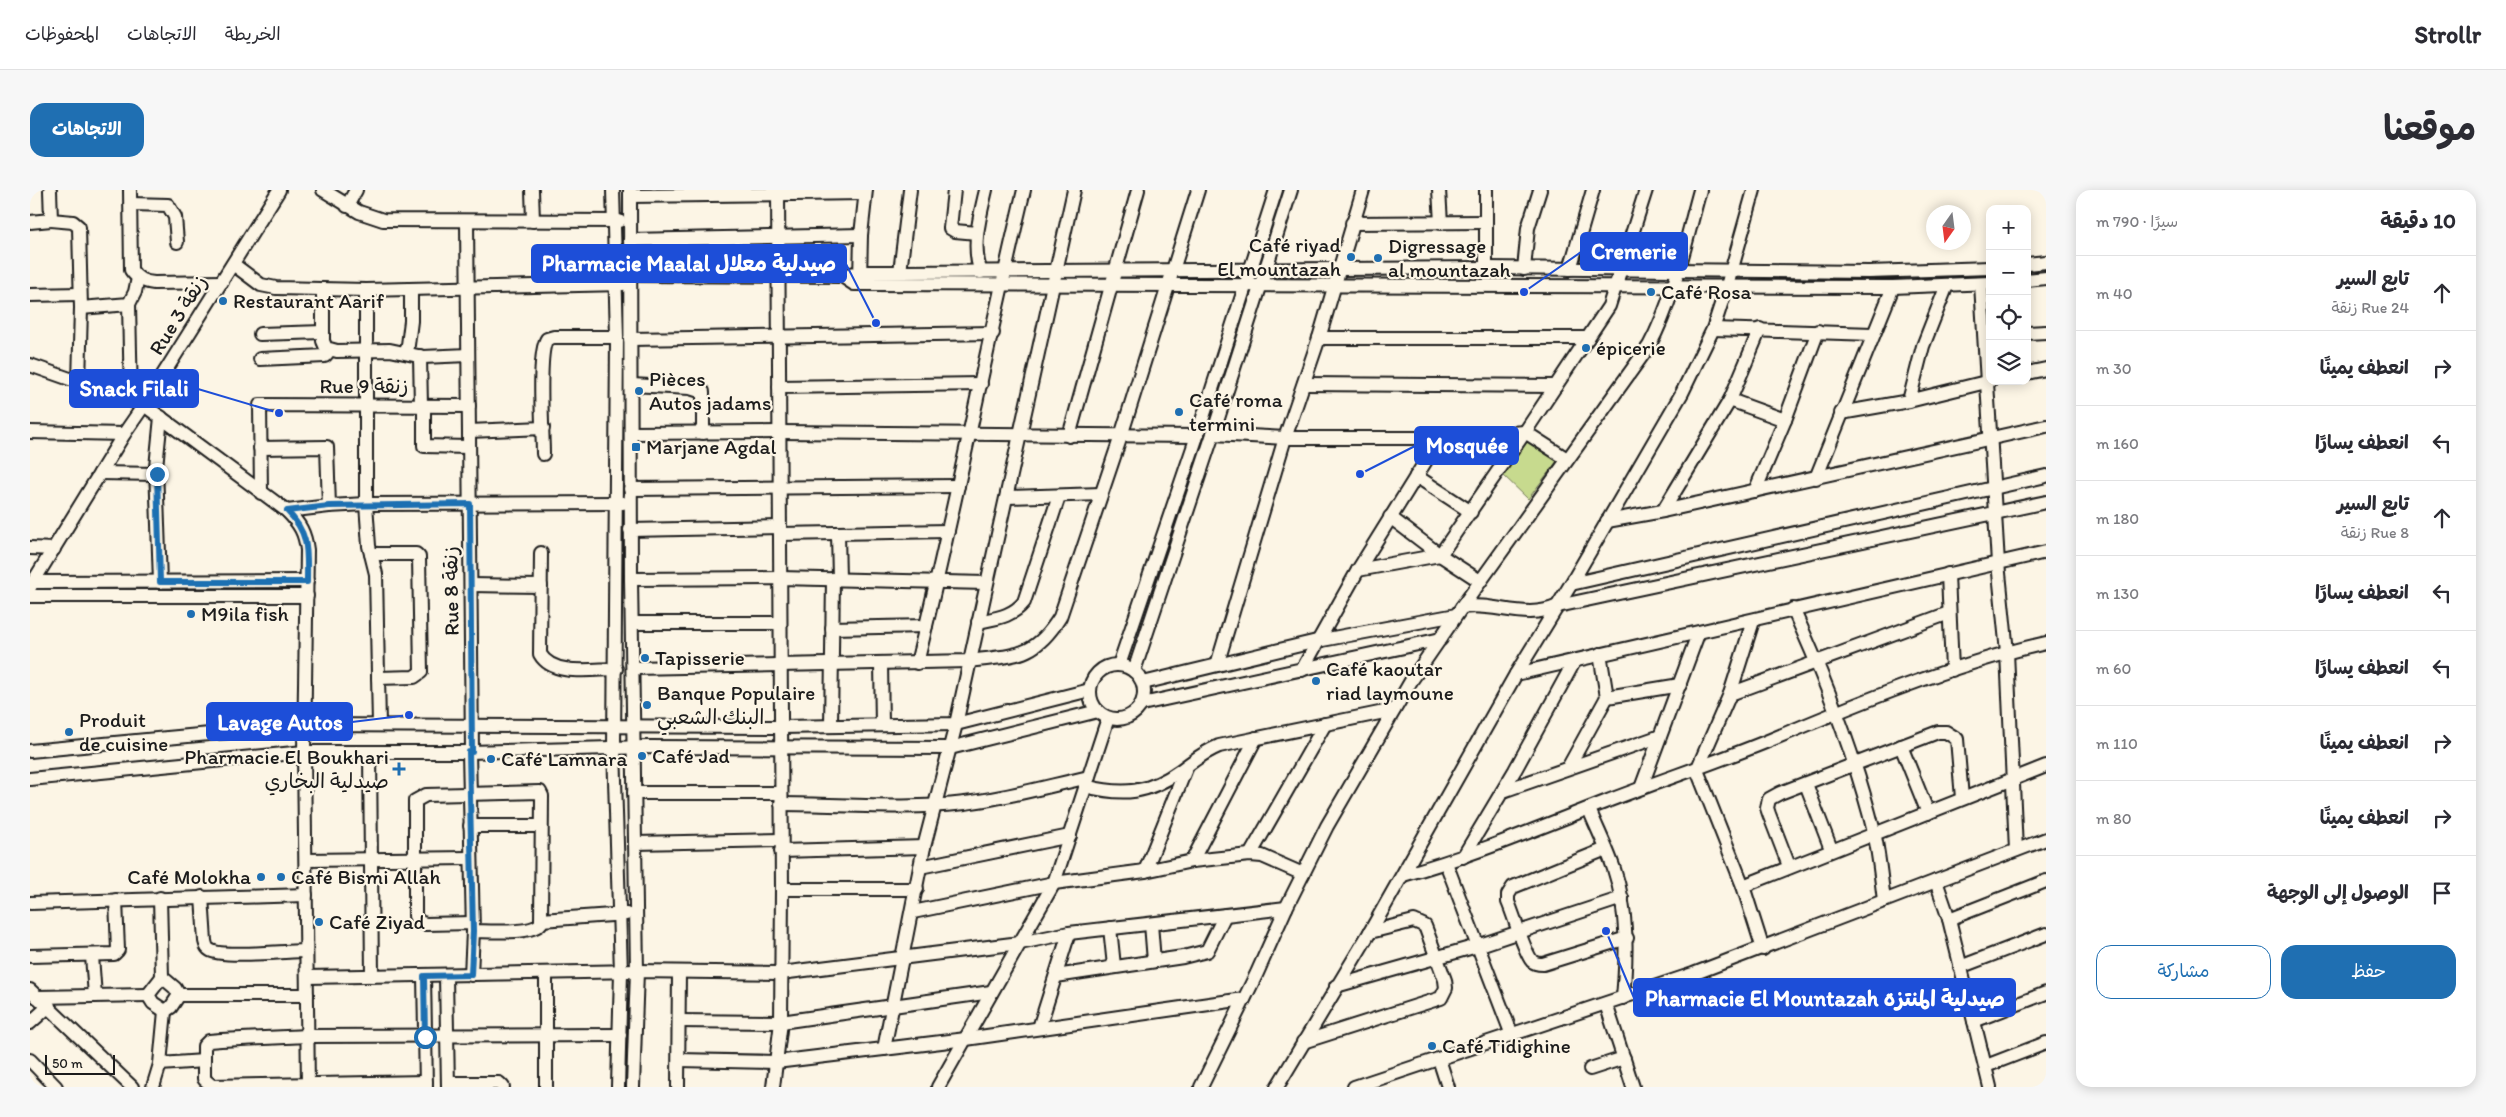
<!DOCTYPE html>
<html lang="ar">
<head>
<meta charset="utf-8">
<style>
	:root { --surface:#fff; --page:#f7f7f7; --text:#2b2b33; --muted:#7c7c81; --line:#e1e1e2; --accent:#1f6fb2 }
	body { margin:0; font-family:Itim,"Playpen Sans Arabic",sans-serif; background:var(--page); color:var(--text); direction:rtl }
	.controls { position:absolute; right:15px; top:15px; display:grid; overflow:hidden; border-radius:10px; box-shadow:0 2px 12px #0003 }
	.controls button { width:45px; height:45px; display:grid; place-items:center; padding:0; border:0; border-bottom:1px solid var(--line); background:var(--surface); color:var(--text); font:25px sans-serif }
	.compass { position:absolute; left:1896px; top:15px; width:45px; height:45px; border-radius:50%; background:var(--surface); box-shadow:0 2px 12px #0003; rotate:194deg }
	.scale { position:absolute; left:15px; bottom:12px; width:70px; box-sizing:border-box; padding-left:5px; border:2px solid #1c1c1c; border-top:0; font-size:14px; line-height:18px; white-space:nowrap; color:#1c1c1c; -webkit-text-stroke:4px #fcf5e5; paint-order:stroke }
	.stop { position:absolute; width:15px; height:15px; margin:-11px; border:4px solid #1f6fb2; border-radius:50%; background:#fff }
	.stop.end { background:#1f6fb2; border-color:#fff; box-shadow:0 1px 5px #0008 }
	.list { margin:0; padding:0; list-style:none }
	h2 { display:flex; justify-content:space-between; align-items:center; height:65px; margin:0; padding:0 20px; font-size:21px }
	h2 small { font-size:16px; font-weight:400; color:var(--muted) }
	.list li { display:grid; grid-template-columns:32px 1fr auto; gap:15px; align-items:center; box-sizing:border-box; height:75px; padding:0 20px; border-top:1px solid var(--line) }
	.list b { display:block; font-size:19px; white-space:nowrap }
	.list p { margin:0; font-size:16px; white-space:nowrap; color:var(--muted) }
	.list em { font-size:16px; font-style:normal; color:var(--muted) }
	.actions { display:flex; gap:10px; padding:15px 20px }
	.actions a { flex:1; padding:11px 0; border:1px solid var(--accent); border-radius:15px; text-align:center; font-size:18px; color:var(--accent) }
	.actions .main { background:var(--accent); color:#fff }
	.icon { flex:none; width:28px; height:28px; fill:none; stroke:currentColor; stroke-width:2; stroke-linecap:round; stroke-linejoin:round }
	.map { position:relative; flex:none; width:2016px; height:897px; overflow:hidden; direction:ltr; border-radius:15px }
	header { display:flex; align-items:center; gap:30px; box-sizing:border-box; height:70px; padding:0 25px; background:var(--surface); border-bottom:1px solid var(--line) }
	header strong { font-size:24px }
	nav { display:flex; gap:28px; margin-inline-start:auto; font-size:18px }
	.intro { display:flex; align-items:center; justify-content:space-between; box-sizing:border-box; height:120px; padding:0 30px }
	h1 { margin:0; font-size:35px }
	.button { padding:12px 22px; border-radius:15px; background:var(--accent); color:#fff; font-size:18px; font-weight:700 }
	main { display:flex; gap:30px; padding:0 30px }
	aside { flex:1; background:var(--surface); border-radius:15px; box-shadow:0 2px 12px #0003 }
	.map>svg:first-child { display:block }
</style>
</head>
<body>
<header>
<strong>Strollr</strong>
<nav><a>الخريطة</a><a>الاتجاهات</a><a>المحفوظات</a></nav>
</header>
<div class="intro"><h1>موقعنا</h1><a class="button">الاتجاهات</a></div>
<main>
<aside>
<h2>10 دقيقة<small>سيرًا · 790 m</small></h2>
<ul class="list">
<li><svg class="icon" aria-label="ahead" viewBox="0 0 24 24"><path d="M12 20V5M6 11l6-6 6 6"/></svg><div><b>تابع السير</b><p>Rue 24 زنقة</p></div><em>40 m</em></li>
<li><svg class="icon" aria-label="right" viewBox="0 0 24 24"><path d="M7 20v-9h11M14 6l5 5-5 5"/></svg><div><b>انعطف يمينًا</b></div><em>30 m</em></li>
<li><svg class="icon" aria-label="left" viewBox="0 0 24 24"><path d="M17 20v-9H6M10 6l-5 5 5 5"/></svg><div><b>انعطف يسارًا</b></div><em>160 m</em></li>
<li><svg class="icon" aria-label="ahead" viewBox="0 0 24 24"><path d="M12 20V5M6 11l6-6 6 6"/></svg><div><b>تابع السير</b><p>Rue 8 زنقة</p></div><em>180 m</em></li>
<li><svg class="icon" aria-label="left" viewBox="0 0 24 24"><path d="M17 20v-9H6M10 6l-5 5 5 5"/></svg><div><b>انعطف يسارًا</b></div><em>130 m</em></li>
<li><svg class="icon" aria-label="left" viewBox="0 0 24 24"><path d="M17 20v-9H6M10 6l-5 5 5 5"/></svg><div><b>انعطف يسارًا</b></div><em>60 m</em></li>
<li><svg class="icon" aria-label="right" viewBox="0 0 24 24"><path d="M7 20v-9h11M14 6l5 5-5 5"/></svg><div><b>انعطف يمينًا</b></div><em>110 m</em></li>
<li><svg class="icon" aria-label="right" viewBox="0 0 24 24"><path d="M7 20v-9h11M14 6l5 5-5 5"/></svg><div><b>انعطف يمينًا</b></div><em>80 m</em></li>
<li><svg class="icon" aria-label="arrive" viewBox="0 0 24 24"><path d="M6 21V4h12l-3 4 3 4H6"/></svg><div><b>الوصول إلى الوجهة</b></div></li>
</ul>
<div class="actions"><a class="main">حفظ</a><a>مشاركة</a></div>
</aside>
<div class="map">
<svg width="2016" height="897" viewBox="0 0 2016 897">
	<rect width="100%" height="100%" fill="#fcf5e5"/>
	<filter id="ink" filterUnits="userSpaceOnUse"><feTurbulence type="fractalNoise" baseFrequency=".02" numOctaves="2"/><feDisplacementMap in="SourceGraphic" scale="10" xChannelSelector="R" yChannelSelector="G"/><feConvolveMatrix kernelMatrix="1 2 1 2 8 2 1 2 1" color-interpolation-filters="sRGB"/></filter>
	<g filter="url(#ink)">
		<polygon fill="#c7da8e" stroke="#727b55" points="1495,248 1527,271 1498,309 1471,283"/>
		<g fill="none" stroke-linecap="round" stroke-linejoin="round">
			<g stroke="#1c1c1c" stroke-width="16">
				<g id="minor">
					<polyline points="20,0 21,30 43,32 49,37 51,118 99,114 105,102 108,88"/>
					<path d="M100,0L101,80C107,89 114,92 124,93L192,92"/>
					<polyline points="293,0 329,22 353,30 589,31"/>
					<polyline points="502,0 503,31"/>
					<polyline points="583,0 587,147 584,558 591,782 588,897"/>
					<polyline points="600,0 601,389 607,781 603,897"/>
					<polyline points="924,0 920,38 925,41 947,43"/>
					<polyline points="1409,0 1411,33"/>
					<polyline points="1456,0 1456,78"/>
					<polyline points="600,6 835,3"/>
					<polyline points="101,14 138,15 145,27 147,52"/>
					<polyline points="317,16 326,0"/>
					<polyline points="437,31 442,561"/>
					<polyline points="0,32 21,30"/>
					<polyline points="1322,33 1456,32"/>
					<polyline points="600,50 831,45"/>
					<polyline points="203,74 231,95 246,98 336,100 593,94"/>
					<polyline points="1997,74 2016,72"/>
					<polyline points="1494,79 1498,38 1510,0"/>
					<polyline points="1540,79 1563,0"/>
					<polyline points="870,82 880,0"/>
					<path d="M951,82C941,57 950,26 956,0"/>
					<polyline points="600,85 812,86 829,82 870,82 1456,78 1839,82 1960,78"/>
					<polyline points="812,86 824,94 830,94 1863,97 1960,93"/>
					<polyline points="830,90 831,45 836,0"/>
					<polyline points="1997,90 2016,88"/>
					<polyline points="1951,94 1968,373 1977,462 1986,660"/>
					<polyline points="1917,95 1893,156 1879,211 1960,191"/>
					<polyline points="293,99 293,151 296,158 307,161 360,160 393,167 438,165"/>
					<polyline points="336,100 336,314 339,356 346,384 349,535"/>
					<polyline points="0,105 50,104"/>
					<polyline points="99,114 101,210"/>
					<polyline points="1683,139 1843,144"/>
					<polyline points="1997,143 2016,142"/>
					<polyline points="230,144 293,142"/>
					<polyline points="1289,148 1558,148"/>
					<polyline points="600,149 963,143"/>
					<polyline points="377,163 381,131 381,99"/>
					<polyline points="390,166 391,216"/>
					<polyline points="230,169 295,166 300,160"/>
					<path d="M0,175L114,215L257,321C270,334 275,343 277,360L274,562L278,897"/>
					<polyline points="1997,183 2016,179"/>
					<polyline points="49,192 51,118"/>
					<polyline points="1274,194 1526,196"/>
					<polyline points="601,195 660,198 673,202 673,243"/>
					<polyline points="749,197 951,194"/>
					<polyline points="1700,210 1755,230"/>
					<polyline points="394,216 394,256 439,257"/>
					<polyline points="1811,223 1879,211"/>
					<polyline points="439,241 513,238"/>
					<polyline points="0,242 94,244"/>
					<polyline points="601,243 749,242 1167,246"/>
					<polyline points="1183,244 1255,248 1410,248 1495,242 1537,269"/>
					<polyline points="1039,246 1108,0"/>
					<polyline points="230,258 297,257 299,316"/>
					<path d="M513,264C513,243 507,163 517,149L524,147H587"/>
					<polyline points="70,283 127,284"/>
					<polyline points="1386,286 1441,322"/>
					<polyline points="1786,288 1863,97"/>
					<polyline points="600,299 928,296"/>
					<polyline points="1725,301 1755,230 1788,141"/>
					<polyline points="231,303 230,215 439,216"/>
					<polyline points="977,307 1071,304"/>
					<polyline points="257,321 299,316 336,314 593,313"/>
					<polyline points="1633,321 1700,210 1730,139"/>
					<polyline points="1360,327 1410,365 1450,391"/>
					<polyline points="1577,331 1633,321 2016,236"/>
					<polyline points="600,340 750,337"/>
					<polyline points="808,343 809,389"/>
					<polyline points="750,344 918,341"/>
					<polyline points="0,358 24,359"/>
					<path d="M511,363L510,464C523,487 563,479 586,479"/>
					<polyline points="341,364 386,364 389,367 391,482 384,487 348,488"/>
					<polyline points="1328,380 1410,365 1495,242 1579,116 1616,0"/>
					<polyline points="1918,384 1922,480"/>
					<polyline points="601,389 750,388 956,393"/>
					<polyline points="3,392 277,391"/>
					<polyline points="130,392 126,277 131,227"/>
					<polyline points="1541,394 2016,286"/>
					<polyline points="441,395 511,396"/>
					<polyline points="0,397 94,244 114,215 249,0"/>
					<polyline points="0,406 277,406"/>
					<path d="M1432,417C1466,412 1495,431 1528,416L2016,312"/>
					<path d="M1763,419C1796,491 1825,565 1844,642C1849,664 1851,688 1854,710"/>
					<polyline points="1723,431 1700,504 1667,580 1713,696 1733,759"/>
					<path d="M948,432C966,428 982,427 994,412L1029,306"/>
					<polyline points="602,433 749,433"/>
					<polyline points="802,438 896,436"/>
					<polyline points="851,473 852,535"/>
					<path d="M887,473C926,316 956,157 994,0"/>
					<circle cx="1087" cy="502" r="27"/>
					<polyline points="1089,475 1167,246 1246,0"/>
					<polyline points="1187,475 1255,248 1289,148 1333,0"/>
					<path d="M604,478L939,471C984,465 1004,469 1030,427L1091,246L1168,0"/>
					<polyline points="1272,480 1328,380 1410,248"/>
					<polyline points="1104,481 1183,244 1261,0"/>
					<polyline points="1486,484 2016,362"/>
					<polyline points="1113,493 1287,451 1426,425"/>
					<polyline points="1700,504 1919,423"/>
					<polyline points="1577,507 1650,495"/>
					<polyline points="1112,514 1411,449"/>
					<polyline points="801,536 803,389"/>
					<polyline points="1871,556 1898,623"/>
					<polyline points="0,561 274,535 751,537 926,534 1060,500"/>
					<polyline points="340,562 342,786"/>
					<polyline points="439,562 443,741 441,785"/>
					<polyline points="1539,576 1577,507 1570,464"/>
					<polyline points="0,589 274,562 439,562 617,557 920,558 1068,521"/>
					<polyline points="1776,594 1801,659"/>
					<path d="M1055,596C1093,606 1118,604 1151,580C1165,570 1172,563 1189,556L1364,520"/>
					<polyline points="1611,598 1668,444"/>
					<polyline points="1473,601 1628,547"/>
					<polyline points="604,603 751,603"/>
					<path d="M751,614C812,614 875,620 935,613C977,608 1018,596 1059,587"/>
					<path d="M1559,619C1567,639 1577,658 1584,679C1598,721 1597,764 1593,808"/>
					<polyline points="440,636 511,636"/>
					<polyline points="605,653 751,650"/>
					<path d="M1576,659L1483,697L1478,705V712C1484,725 1494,762 1502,771C1505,774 1510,774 1513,774L1597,748"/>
					<polyline points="751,661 894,657"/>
					<polyline points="1220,665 1295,534"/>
					<polyline points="1433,667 1485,580 1544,472"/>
					<polyline points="276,670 440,668"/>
					<polyline points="1162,671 1226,548"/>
					<polyline points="1416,673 1482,845"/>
					<polyline points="1759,676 1739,624 1737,618 1739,609 1750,603 1908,542 1916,542 1927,549 1932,608"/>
					<polyline points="890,677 1040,646"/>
					<polyline points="1115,681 1157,576"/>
					<path d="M1373,685C1442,666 1508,638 1575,612C1629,591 1684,573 1738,551C1828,513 1920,475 2016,453"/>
					<polyline points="1906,691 1919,729 1960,897"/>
					<polyline points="1713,696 2016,576"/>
					<polyline points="752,699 887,699"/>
					<path d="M172,707L175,751C176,755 176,758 180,760C191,768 259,761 276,761"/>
					<polyline points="130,708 132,787"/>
					<polyline points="0,713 276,705"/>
					<polyline points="883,722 1024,693 1115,681 1162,671 1220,665 1232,666 1273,684"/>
					<polyline points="1919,729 2016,691"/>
					<polyline points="511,730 596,724"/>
					<path d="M442,733L396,734L389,732L385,726V611L396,605L510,602L512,606L511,733C502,745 458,741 443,741"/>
					<polyline points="1121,734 1124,771"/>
					<polyline points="1080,738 1084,776"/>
					<polyline points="0,766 84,764 88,760 86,710"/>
					<polyline points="62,766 65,806"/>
					<polyline points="1930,777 2016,744"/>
					<polyline points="516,784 516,897"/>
					<polyline points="394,786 396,897"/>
					<polyline points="416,786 418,897"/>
					<polyline points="1026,786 1153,767 1177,761 1195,725"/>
					<polygon points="132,787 145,798 149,805 141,817 135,821 123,813 118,805"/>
					<polyline points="277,787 607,781 751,783 990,753 1039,743 1256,718"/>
					<polyline points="1306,796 1447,756 1592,708"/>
					<polyline points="0,800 102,897"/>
					<polyline points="149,805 277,805"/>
					<polyline points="7,807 118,805"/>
					<polyline points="1576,814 1603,897"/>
					<polyline points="649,831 751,832 961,802"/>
					<polyline points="1944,831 2016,803"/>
					<polyline points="0,833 19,816"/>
					<polyline points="1009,838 1039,743"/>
					<polyline points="1273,852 1411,808 1416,798 1415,790 1395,736 1384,731 1340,742"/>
					<polyline points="854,859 894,657 926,534 1044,0"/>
					<polyline points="1409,869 1418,897"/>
					<polyline points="0,870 26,897"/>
					<polyline points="649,870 746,872 936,849 1214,809"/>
					<polyline points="130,874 174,871"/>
					<polyline points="1956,876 2016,853"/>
					<polyline points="1560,879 1594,868"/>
					<polyline points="396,892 182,896 174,889 174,856 179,851 191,850 278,846 590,845"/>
					<polyline points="418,893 469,893 473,897"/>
					<polyline points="123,897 130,874 135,821"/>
					<polyline points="648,897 649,783"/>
					<polyline points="743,897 751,832 752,699 748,0"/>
					<polyline points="908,897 1024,693 1078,528"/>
					<path d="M1171,897L1227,783L1256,718L1297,636L1381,491L1432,417L1619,156C1644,110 1656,50 1670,0"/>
					<polyline points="1247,897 1340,742 1486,484 1541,394 1652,203 1683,139 1697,96 1724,0"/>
					<polyline points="1324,897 1663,784 2016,649"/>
				</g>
			</g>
			<use href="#minor" stroke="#fcf5e5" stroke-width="12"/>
		</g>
	</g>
	<g fill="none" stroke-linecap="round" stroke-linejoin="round" filter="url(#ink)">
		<path stroke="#1f6fb2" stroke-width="6" d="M127,284L130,392H277C277,361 280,344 257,321L299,316L440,314L442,562H439L443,741L441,785L394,786L395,847"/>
	</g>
	<g fill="#1f6fb2" stroke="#fcf5e5" stroke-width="2">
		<circle cx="1321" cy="67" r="5"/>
		<circle cx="1348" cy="68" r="5"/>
		<circle cx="1621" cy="102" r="5"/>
		<circle cx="193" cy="111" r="5"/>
		<circle cx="1556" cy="158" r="5"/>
		<circle cx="609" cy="201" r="5"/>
		<circle cx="1149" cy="222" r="5"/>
		<rect x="601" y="252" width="10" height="10" rx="2.5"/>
		<circle cx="161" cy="424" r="5"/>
		<circle cx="615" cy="468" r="5"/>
		<circle cx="1286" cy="491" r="5"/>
		<circle cx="617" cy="515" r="5"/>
		<circle cx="39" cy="542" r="5"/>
		<circle cx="612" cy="566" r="5"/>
		<circle cx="461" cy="569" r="5"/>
		<path d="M366.5 571.5h5v5h5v5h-5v5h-5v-5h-5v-5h5z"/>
		<circle cx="231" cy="687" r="5"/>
		<circle cx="251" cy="687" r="5"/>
		<circle cx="289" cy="732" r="5"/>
		<circle cx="1402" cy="856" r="5"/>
	</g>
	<g text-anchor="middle" stroke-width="4.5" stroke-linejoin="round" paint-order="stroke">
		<g font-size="21" fill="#1c1c1c" stroke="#fcf5e5" text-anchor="start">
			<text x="1311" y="62" text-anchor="end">Café riyad<tspan x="1311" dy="24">El mountazah</tspan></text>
			<text x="1358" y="63">Digressage<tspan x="1358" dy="24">al mountazah</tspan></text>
			<text x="1631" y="109">Café Rosa</text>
			<text x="203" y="118">Restaurant Aarif</text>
			<text x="1566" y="165">épicerie</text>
			<text x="619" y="196">Pièces<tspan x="619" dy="24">Autos jadams</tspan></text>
			<text x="1159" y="217">Café roma<tspan x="1159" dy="24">termini</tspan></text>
			<text x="616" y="264">Marjane Agdal</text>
			<text x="171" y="431">M9ila fish</text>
			<text x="625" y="475">Tapisserie</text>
			<text x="1296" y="486">Café kaoutar<tspan x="1296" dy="24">riad laymoune</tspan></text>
			<text x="627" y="510">Banque Populaire<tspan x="627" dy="24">البنك الشعبي</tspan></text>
			<text x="49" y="537">Produit<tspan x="49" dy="24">de cuisine</tspan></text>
			<text x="622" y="573">Café Jad</text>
			<text x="359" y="574" text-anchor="end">Pharmacie El Boukhari<tspan x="359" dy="24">صيدلية البخاري</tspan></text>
			<text x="471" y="576">Café Lamnara</text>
			<text x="221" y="694" text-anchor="end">Café Molokha</text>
			<text x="261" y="694">Café Bismi Allah</text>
			<text x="299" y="739">Café Ziyad</text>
			<text x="1412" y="863">Café Tidighine</text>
		</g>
		<g font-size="21" fill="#1c1c1c" stroke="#fcf5e5">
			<text transform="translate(148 125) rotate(-58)" y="7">Rue 3 زنقة</text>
			<text x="334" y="203">Rue 9 زنقة</text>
			<text transform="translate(421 401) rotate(-91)" y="7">Rue 8 زنقة</text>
		</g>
	</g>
	<path fill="none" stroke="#1d4ed8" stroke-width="2" d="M1494 102L1551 62M846 133L816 74M249 223L168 199M1330 284L1385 256M379 525L322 532M1576 741L1604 808"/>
	<g fill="#1d4ed8" stroke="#fcf5e5" stroke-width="2">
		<circle cx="1494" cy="102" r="5"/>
		<circle cx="846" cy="133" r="5"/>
		<circle cx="249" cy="223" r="5"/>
		<circle cx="1330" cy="284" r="5"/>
		<circle cx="379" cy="525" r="5"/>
		<circle cx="1576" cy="741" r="5"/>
	</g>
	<g fill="#1d4ed8" stroke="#1d4ed8" stroke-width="2">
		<rect x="1551" y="43" width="106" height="37" rx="5"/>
		<rect x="502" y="55" width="314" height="37" rx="5"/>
		<rect x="40" y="180" width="128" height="37" rx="5"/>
		<rect x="1385" y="237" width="103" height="37" rx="5"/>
		<rect x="177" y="513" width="145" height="37" rx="5"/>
		<rect x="1604" y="789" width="381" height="37" rx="5"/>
	</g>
	<g font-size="22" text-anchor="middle" font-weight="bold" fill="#fff">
		<text x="1604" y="69">Cremerie</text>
		<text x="659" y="81">Pharmacie Maalal صيدلية معلال</text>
		<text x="104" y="206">Snack Filali</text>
		<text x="1437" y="263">Mosquée</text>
		<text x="250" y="540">Lavage Autos</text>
		<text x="1795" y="816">Pharmacie El Mountazah صيدلية المنتزه</text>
	</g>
</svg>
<div class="controls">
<button>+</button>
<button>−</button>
<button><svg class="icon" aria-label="locate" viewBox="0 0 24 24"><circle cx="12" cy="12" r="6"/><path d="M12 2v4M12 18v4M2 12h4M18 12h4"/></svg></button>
<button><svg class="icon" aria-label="layers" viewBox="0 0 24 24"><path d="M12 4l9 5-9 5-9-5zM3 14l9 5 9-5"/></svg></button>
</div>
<svg class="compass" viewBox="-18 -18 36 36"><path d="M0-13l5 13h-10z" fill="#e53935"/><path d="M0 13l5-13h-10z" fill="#7c7c81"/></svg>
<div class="scale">50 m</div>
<div class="stop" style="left:395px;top:847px"></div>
<div class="stop end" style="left:127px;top:284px"></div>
</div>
</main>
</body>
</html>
